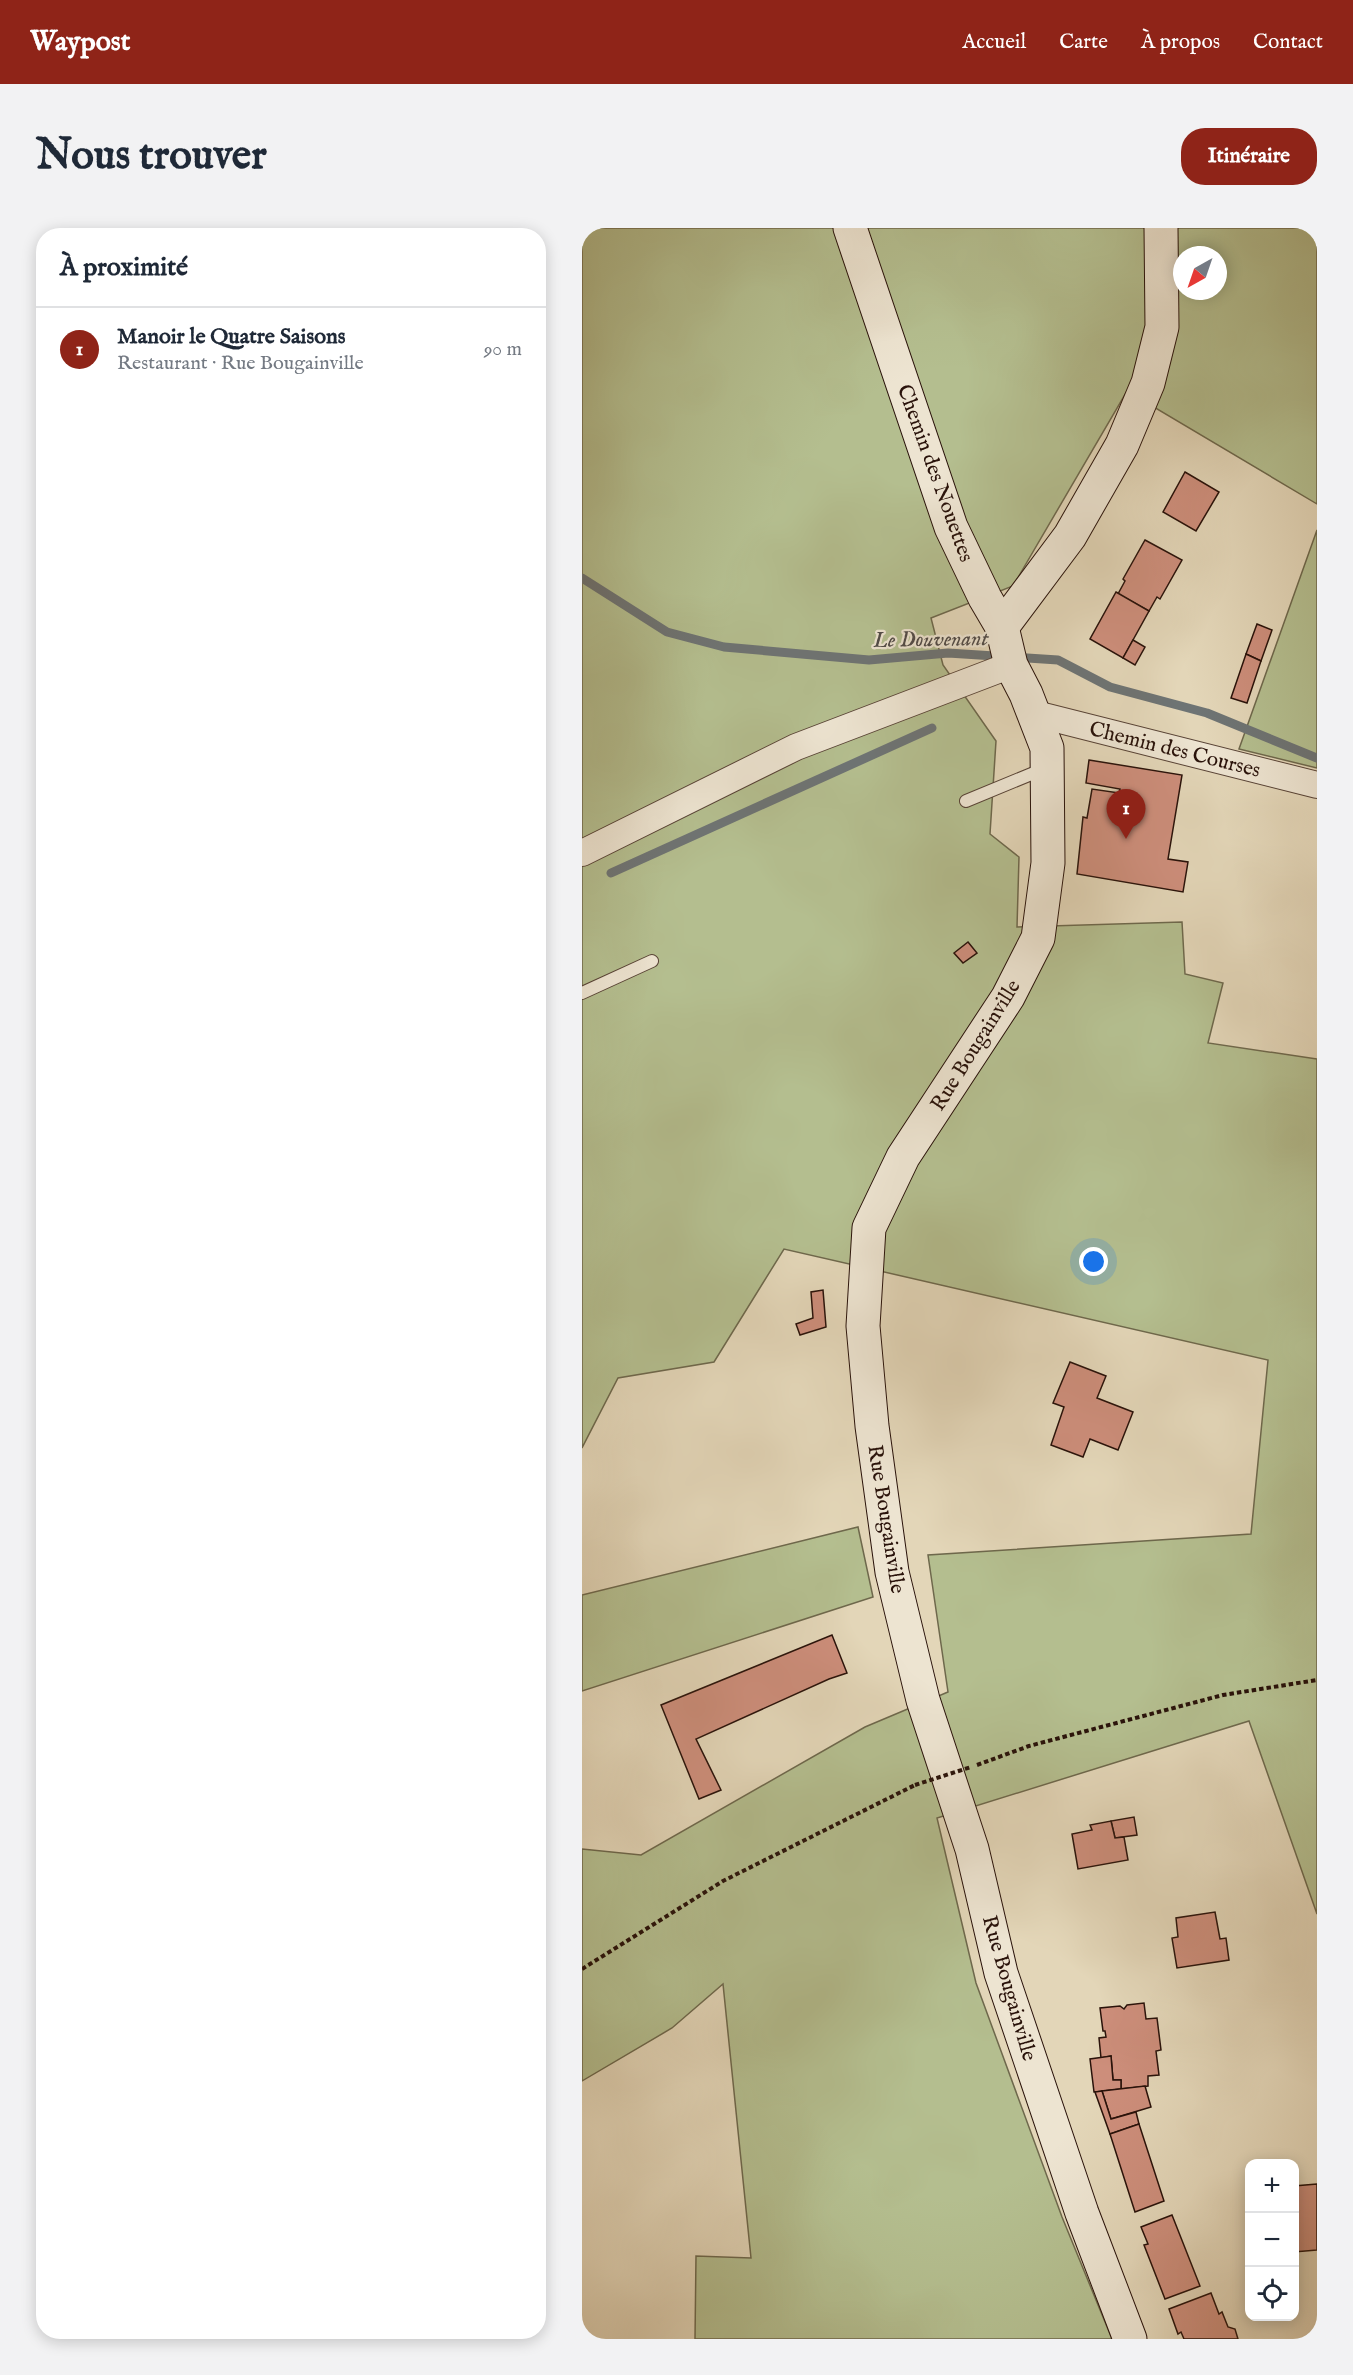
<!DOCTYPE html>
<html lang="fr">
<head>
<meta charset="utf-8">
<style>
	:root { --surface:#fff; --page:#f2f2f3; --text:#1f2937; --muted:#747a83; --line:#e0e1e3; --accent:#8f2418 }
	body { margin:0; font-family:"IM FELL English",serif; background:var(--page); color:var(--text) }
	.controls { position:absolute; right:18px; bottom:18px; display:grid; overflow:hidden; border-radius:12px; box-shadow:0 3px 15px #0003 }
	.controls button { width:54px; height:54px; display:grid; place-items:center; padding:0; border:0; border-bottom:2px solid var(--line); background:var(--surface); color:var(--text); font:30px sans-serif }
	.compass { position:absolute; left:591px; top:18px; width:54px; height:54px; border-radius:50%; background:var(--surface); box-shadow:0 3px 15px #0003; rotate:220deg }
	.you { position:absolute; left:512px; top:1034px; width:21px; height:21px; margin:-15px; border:4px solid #fff; border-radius:50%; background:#1a73e8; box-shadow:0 0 0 9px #1a73e833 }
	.badge { display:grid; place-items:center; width:39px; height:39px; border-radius:50%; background:var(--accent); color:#fff; font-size:20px; font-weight:700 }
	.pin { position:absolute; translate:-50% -50px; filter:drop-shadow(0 2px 3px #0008) }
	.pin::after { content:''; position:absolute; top:32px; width:21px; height:18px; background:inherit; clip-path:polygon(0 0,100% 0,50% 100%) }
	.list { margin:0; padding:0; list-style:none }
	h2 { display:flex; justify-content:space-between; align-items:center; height:78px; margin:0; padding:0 24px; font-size:26px }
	h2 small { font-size:20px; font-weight:400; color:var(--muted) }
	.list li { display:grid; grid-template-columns:39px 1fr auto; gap:18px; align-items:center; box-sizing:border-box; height:84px; padding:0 24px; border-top:2px solid var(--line) }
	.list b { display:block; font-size:22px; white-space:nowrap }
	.list p { margin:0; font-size:20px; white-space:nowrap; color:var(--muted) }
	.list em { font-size:20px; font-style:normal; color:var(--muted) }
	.icon { flex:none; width:33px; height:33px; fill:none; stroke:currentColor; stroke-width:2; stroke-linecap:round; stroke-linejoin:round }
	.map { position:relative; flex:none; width:735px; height:2111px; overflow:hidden; border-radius:24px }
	header { display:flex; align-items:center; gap:36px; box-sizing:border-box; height:84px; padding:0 30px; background:var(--accent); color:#fff }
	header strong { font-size:28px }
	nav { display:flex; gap:33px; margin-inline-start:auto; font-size:21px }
	.intro { display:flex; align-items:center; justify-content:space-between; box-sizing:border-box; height:144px; padding:0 36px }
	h1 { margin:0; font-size:42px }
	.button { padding:15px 27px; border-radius:24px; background:var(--accent); color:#fff; font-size:21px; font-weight:700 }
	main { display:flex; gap:36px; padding:0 36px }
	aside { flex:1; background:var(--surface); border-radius:24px; box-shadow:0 3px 15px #0003 }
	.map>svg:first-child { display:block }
</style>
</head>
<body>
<header>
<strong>Waypost</strong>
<nav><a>Accueil</a><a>Carte</a><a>À propos</a><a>Contact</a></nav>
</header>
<div class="intro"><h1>Nous trouver</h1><a class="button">Itinéraire</a></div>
<main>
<aside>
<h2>À proximité<small></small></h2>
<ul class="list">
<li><span class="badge">1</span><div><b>Manoir le Quatre Saisons</b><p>Restaurant · Rue Bougainville</p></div><em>90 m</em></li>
</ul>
</aside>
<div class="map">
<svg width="735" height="2111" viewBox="0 0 735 2111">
	<rect width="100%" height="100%" fill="#e3d6b8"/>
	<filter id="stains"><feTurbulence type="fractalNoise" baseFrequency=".00333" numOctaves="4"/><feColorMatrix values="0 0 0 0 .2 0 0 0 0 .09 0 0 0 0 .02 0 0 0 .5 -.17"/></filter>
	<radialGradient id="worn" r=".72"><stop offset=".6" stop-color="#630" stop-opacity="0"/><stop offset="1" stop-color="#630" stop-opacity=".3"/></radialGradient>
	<g fill="#b4be8f" stroke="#6e684c" stroke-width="1.5" fill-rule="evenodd">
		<path d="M0,0H735V276L545,163L431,358L349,390L361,437L414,513L408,606L437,629L435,699L600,694L603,746L641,755L626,815L735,831V1686L667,1493L355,1590L394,1755L480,1989L530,2111H113L114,2028L169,2030L141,1756L90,1800L0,1853V1621L59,1627L283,1499L366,1464L346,1327L669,1306L686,1132L202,1021L132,1134L36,1150L0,1220ZM600,27H636V63H600Z"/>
		<polygon points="735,302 735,540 657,521"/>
		<polygon points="276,1299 291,1369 0,1463 0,1367"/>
	</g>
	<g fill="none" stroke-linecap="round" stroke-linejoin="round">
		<g stroke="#6e7474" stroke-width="9">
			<polyline points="0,350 85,404 142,419 287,432 366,425 476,432 528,459 625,485 735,530"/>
			<polyline points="29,645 350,500"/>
		</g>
	</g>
	<g fill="#cd8e7b" stroke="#29120a" stroke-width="1.5">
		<polygon points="603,244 637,264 614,303 581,284"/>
		<polygon points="563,312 600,332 578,371 575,369 567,383 536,366 543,353 541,351"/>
		<polygon points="534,364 567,383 541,430 508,411"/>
		<polygon points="675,396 690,402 679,433 664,426"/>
		<polygon points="551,412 563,419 553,437 541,430"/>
		<polygon points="664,426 679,433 665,475 649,470"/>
		<polygon points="507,532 600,547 586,631 606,634 601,664 495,646 501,589 505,590 510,561 537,565 538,561 504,555"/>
		<polygon points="386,714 395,725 381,735 372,725"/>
		<polygon points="241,1062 244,1099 218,1107 214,1096 231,1090 229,1064"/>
		<polygon points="488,1134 524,1148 515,1170 551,1184 536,1222 508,1211 501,1229 469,1217 482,1179 471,1175"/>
		<polygon points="250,1407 265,1445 247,1451 114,1511 139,1562 117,1571 79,1477"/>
		<polygon points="552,1589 555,1607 533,1610 529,1593"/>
		<polygon points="529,1593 533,1610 542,1609 546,1632 496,1641 490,1606 510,1602 508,1597"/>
		<polygon points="633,1684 638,1711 644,1710 647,1732 595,1740 590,1710 596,1709 594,1690"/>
		<polygon points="562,1775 564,1791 575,1790 579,1822 574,1823 577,1847 566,1848 566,1858 539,1861 539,1852 531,1852 529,1828 519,1830 517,1810 524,1809 523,1803 521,1803 518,1780 538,1778 542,1781 545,1777"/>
		<polygon points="529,1828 531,1852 539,1852 539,1861 512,1864 508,1831"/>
		<polygon points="563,1858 569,1879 529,1891 520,1863"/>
		<polygon points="520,1863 529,1891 554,1884 557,1896 528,1906 513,1864"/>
		<polygon points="557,1896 582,1973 553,1984 528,1906"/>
		<polygon points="735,1956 735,2022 712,2024 712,1958"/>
		<polygon points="590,1987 618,2058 583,2071 562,2017 566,2016 559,1999"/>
		<polygon points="629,2065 637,2086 640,2084 646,2099 653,2101 656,2111 602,2111 599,2104 596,2106 587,2081"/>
	</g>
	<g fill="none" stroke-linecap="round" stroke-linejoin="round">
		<g stroke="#584336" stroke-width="14">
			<g id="lane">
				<polyline points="384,573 464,540"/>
				<polyline points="0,765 70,733"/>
			</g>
		</g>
		<g stroke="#584336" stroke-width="28">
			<g id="street">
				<polyline points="450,485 735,557"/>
				<polyline points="0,625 214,519 429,437"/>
			</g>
		</g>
		<g stroke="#29120a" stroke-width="35">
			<g id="secondary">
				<polyline points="268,0 369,299 403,370 420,399 429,437 444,466 465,520 466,635 456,710 426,769 321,929 287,1000 281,1098 290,1198 310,1344 341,1472 390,1621 419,1745 500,1985 548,2111"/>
				<polyline points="420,399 488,308 540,217 566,155 580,99 579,0"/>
			</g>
		</g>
		<g stroke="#29120a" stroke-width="4" stroke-dasharray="4.5 3" stroke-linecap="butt">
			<polyline points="395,1537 447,1518 641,1467 735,1452"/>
			<polyline points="0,1741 141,1653 333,1557"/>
		</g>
		<use href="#lane" stroke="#ede4d1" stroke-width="12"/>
		<use href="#street" stroke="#ede4d1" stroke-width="26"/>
		<use href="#secondary" stroke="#ede4d1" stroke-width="33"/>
		<polyline stroke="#29120a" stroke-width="4" stroke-dasharray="4.5 3" stroke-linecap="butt" points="333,1557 389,1539"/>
	</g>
	<g text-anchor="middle" stroke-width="4.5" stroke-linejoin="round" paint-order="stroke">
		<g font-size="21" fill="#29120a" stroke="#ede4d1">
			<text transform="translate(354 245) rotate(70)" y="7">Chemin des Nouettes</text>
			<text transform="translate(593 521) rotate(14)" y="7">Chemin des Courses</text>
			<text transform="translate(393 817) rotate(-58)" y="7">Rue Bougainville</text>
			<text transform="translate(305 1291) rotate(81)" y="7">Rue Bougainville</text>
			<text transform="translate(428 1760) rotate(74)" y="7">Rue Bougainville</text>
		</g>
		<g font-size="22" font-style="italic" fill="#514b48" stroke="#ede4d1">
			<text transform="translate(349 410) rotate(-1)" y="8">Le Douvenant</text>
		</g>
	</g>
	<rect width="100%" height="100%" filter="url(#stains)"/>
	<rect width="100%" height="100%" fill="url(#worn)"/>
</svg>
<div class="controls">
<button>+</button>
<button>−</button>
<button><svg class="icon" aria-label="locate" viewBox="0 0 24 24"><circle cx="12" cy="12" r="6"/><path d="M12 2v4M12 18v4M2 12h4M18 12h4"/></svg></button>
</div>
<svg class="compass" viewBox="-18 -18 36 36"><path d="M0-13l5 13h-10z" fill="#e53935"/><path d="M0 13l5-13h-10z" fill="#747a83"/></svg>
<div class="you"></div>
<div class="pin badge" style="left:544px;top:611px">1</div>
</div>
</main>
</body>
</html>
